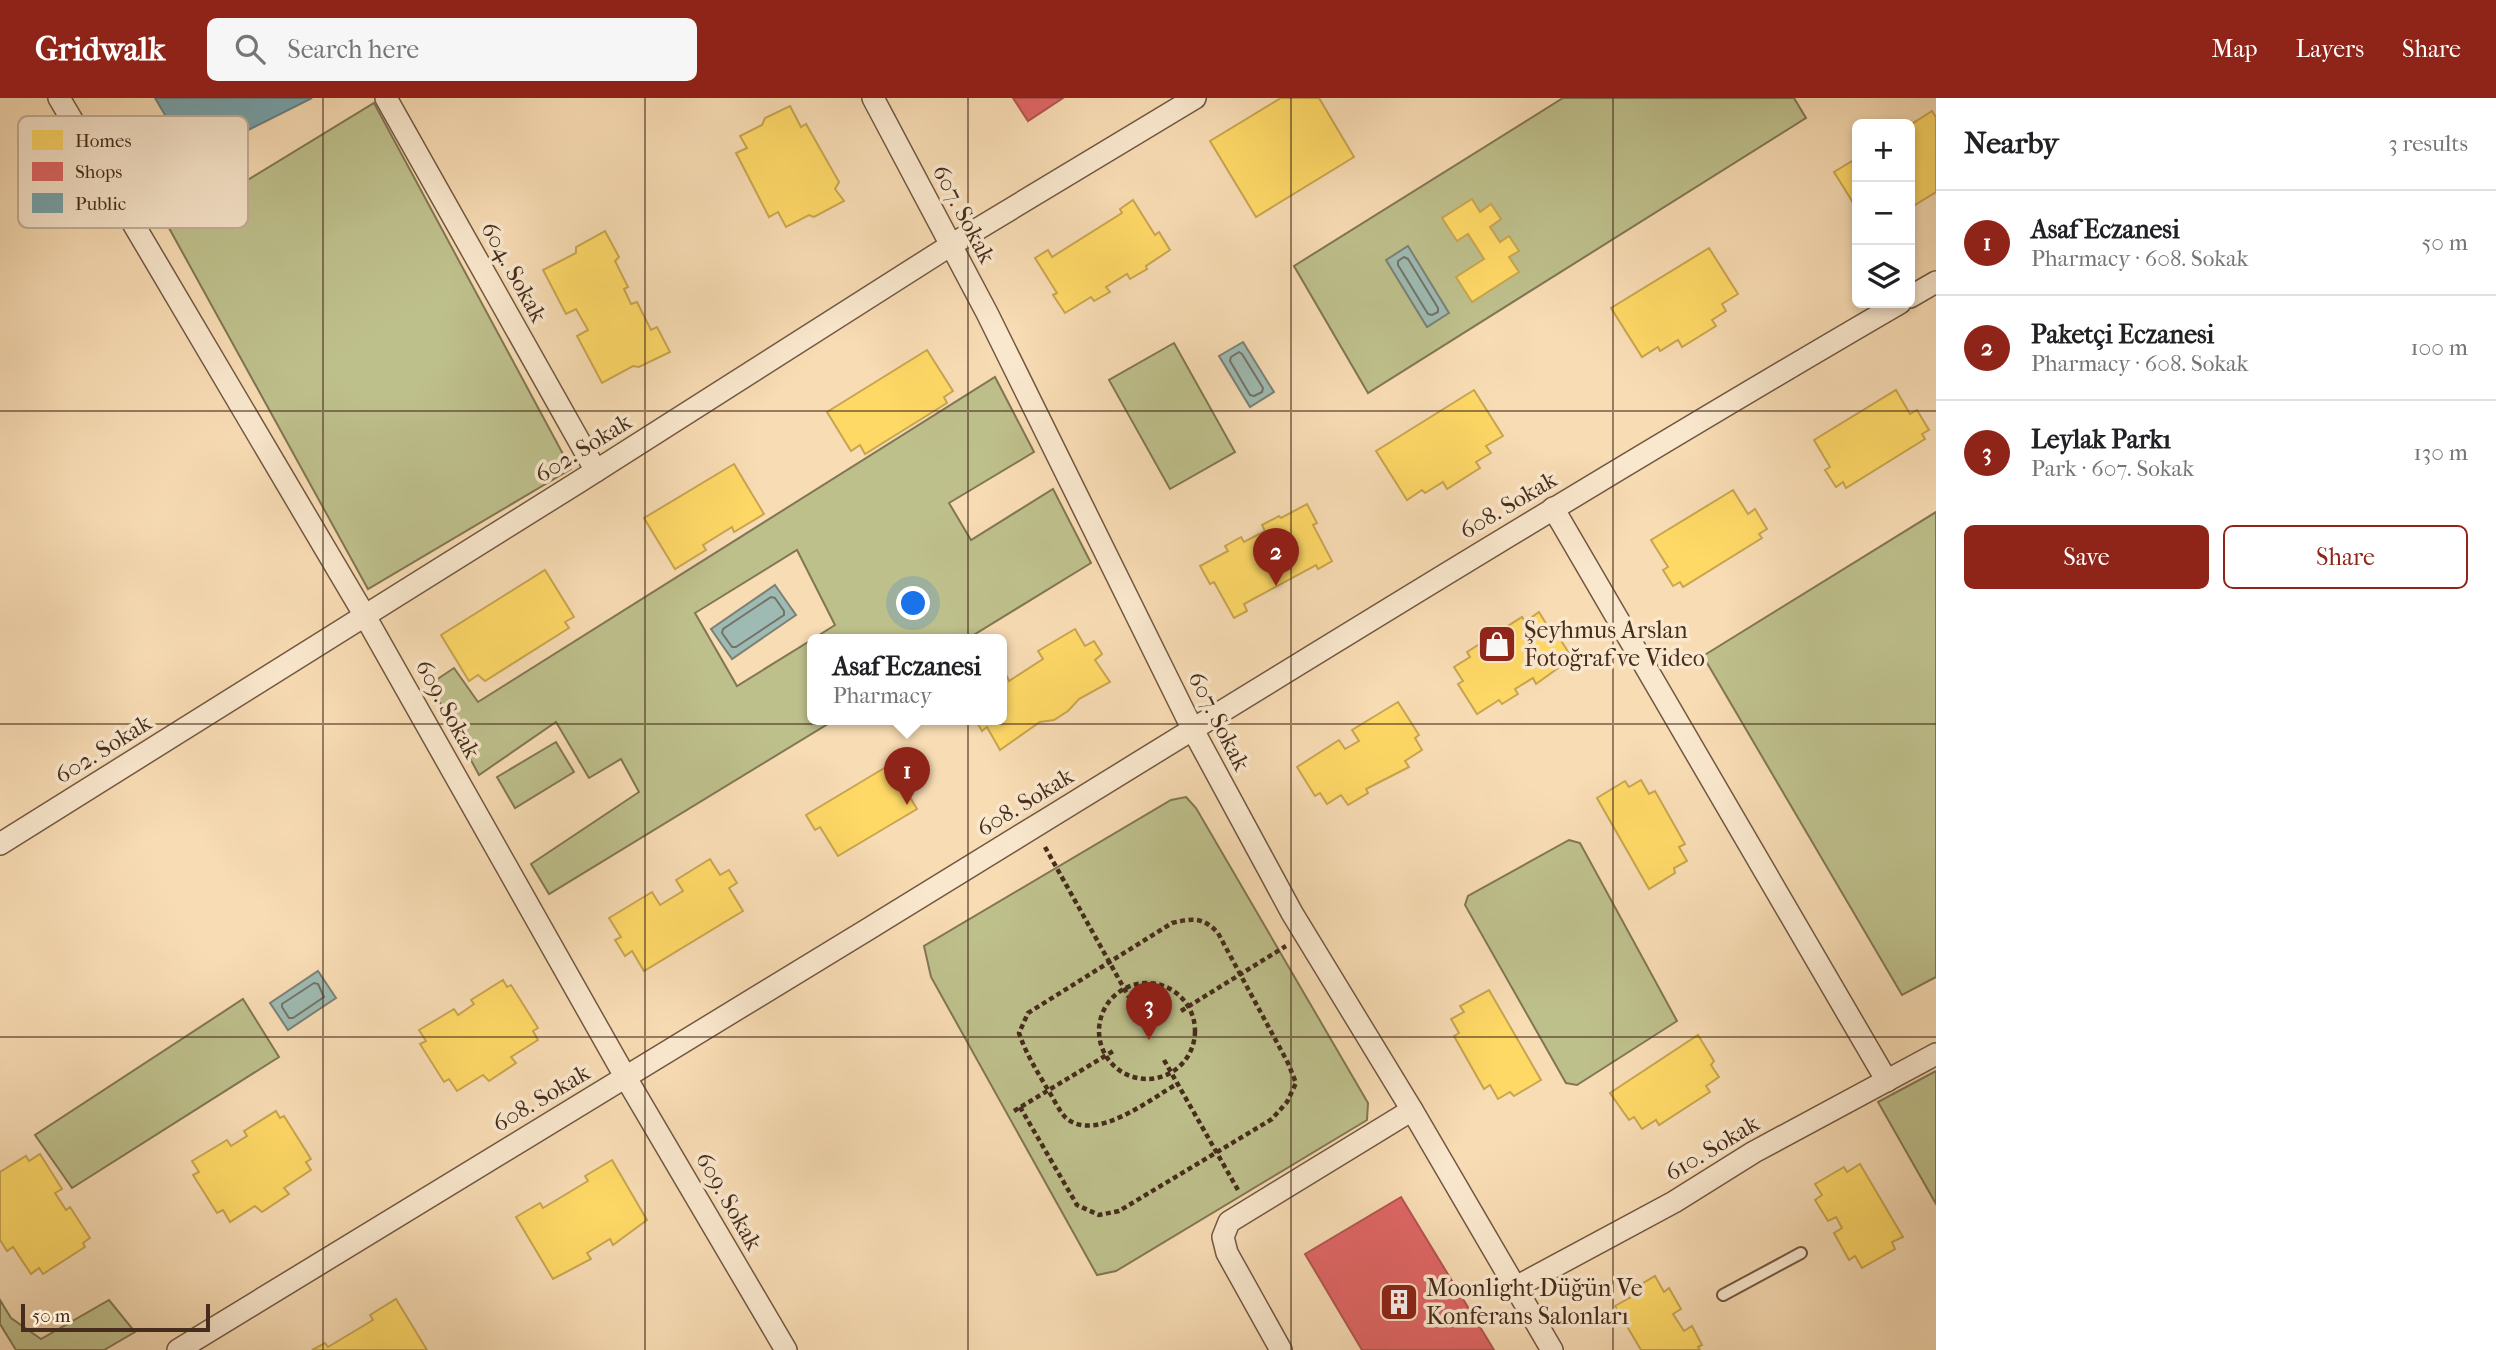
<!DOCTYPE html>
<html lang="en">
<head>
<meta charset="utf-8">
<style>
	:root { --surface:#fff; --page:#f6f6f6; --text:#202124; --muted:#757577; --line:#e0e0e0; --accent:#8f2418 }
	body { margin:0; font-family:"IM FELL French Canon",serif; background:var(--page); color:var(--text) }
	.controls { position:absolute; right:21px; top:21px; display:grid; overflow:hidden; border-radius:10px; box-shadow:0 4px 10px #0003 }
	.controls button { width:63px; height:63px; display:grid; place-items:center; padding:0; border:0; border-bottom:2px solid var(--line); background:var(--surface); color:var(--text); font:35px sans-serif }
	.scale { position:absolute; left:21px; bottom:18px; width:189px; box-sizing:border-box; padding-left:7px; border:4px solid #462c1c; border-top:0; font-size:19px; line-height:24px; white-space:nowrap; color:#462c1c; -webkit-text-stroke:5px #fae8ce; paint-order:stroke }
	.you { position:absolute; left:914px; top:506px; width:24px; height:24px; margin:-18px; border:5px solid #fff; border-radius:50%; background:#1a73e8; box-shadow:0 0 0 10px #1a73e833 }
	.badge { display:grid; place-items:center; width:46px; height:46px; border-radius:50%; background:var(--accent); color:#fff; font-size:23px; font-weight:700 }
	.pin { position:absolute; translate:-50% -58px; filter:drop-shadow(0 2px 4px #0008) }
	.pin::after { content:''; position:absolute; top:37px; width:24px; height:21px; background:inherit; clip-path:polygon(0 0,100% 0,50% 100%) }
	.popup { position:absolute; left:807px; top:536px; width:200px; height:91px; box-sizing:border-box; display:grid; place-content:center; border-radius:10px; background:var(--surface); filter:drop-shadow(0 2px 5px #0005); font-size:23px; white-space:nowrap; color:var(--muted) }
	.popup b { font-size:26px; color:var(--text) }
	.popup::after { content:''; position:absolute; left:50%; top:100%; margin-left:-14px; border:14px solid transparent; border-top-color:var(--surface) }
	.list { margin:0; padding:0; list-style:none }
	h2 { display:flex; justify-content:space-between; align-items:center; height:91px; margin:0; padding:0 28px; font-size:30px }
	h2 small { font-size:23px; font-weight:400; color:var(--muted) }
	.list li { display:grid; grid-template-columns:46px 1fr auto; gap:21px; align-items:center; box-sizing:border-box; height:105px; padding:0 28px; border-top:2px solid var(--line) }
	.list b { display:block; font-size:26px; white-space:nowrap }
	.list p { margin:0; font-size:23px; white-space:nowrap; color:var(--muted) }
	.list em { font-size:23px; font-style:normal; color:var(--muted) }
	.actions { display:flex; gap:14px; padding:21px 28px }
	.actions a { flex:1; padding:16px 0; border:2px solid var(--accent); border-radius:10px; text-align:center; font-size:24px; color:var(--accent) }
	.actions .main { background:var(--accent); color:#fff }
	.icon { flex:none; width:38px; height:38px; fill:none; stroke:currentColor; stroke-width:2; stroke-linecap:round; stroke-linejoin:round }
	.map { position:relative; flex:none; width:1936px; height:1252px; overflow:hidden }
	header { display:flex; align-items:center; gap:42px; box-sizing:border-box; height:98px; padding:0 35px; background:var(--accent); color:#fff }
	header strong { font-size:33px }
	nav { display:flex; gap:38px; margin-inline-start:auto; font-size:24px }
	.search { width:490px; height:63px; background:var(--page); display:flex; align-items:center; gap:18px; box-sizing:border-box; padding:0 24px; border-radius:10px; color:var(--muted); font-size:26px }
	main { display:flex }
	aside { flex:1; background:var(--surface) }
	.map>svg:first-child { display:block }
</style>
</head>
<body>
<header>
<strong>Gridwalk</strong>
<div class="search"><svg class="icon" aria-label="search" viewBox="0 0 24 24"><circle cx="10" cy="10" r="6"/><path d="M15 15l6 6"/></svg>Search here</div>
<nav><a>Map</a><a>Layers</a><a>Share</a></nav>
</header>
<main>
<div class="map">
<svg width="1936" height="1252" viewBox="0 0 1936 1252">
	<rect width="100%" height="100%" fill="#f8dcb4"/>
	<filter id="stains"><feTurbulence type="fractalNoise" baseFrequency=".00286" numOctaves="4"/><feColorMatrix values="0 0 0 0 .2 0 0 0 0 .09 0 0 0 0 .02 0 0 0 .5 -.17"/></filter>
	<radialGradient id="worn" r=".72"><stop offset=".6" stop-color="#630" stop-opacity="0"/><stop offset="1" stop-color="#630" stop-opacity=".3"/></radialGradient>
	<g fill="#bec08c" stroke="#827654" stroke-width="2">
		<polygon points="1563,0 1794,0 1806,20 1368,295 1294,168"/>
		<polygon points="374,5 571,371 368,491 169,130"/>
		<polygon points="1174,245 1235,354 1170,391 1109,282"/>
		<polygon points="995,279 1034,354 949,405 971,442 1053,391 1091,465 967,541 813,541 835,527 797,452 695,515 737,588 813,541 813,621 836,621 549,796 531,766 639,694 621,661 589,680 556,624 479,677 430,586 454,570 478,604"/>
		<polygon points="1936,414 1936,879 1902,897 1703,558"/>
		<polygon points="556,644 574,674 515,710 497,679"/>
		<polygon points="1186,699 1196,710 1368,1005 1367,1022 1116,1173 1097,1177 931,879 924,848 1171,702"/>
		<polygon points="1569,742 1580,745 1677,923 1577,987 1566,985 1465,807 1468,798"/>
		<polygon points="243,901 279,959 72,1090 35,1037"/>
		<polygon points="1936,973 1936,1106 1878,1004"/>
		<polygon points="0,1202 11,1220 41,1241 109,1202 135,1234 104,1252 16,1252 0,1226"/>
	</g>
	<g fill="#9ebab2" stroke="#7b8176" stroke-width="2">
		<polygon points="1408,148 1449,215 1427,229 1386,162"/>
		<polygon points="1243,244 1274,294 1250,309 1219,258"/>
		<polygon points="775,487 796,517 732,561 711,531"/>
		<polygon points="318,873 336,900 288,932 270,905"/>
	</g>
	<g fill="#ffd966" stroke="#c8a550" stroke-width="2">
		<polygon points="1281,0 1319,0 1354,59 1256,119 1210,43"/>
		<polygon points="790,8 801,29 806,26 839,84 835,91 844,103 814,119 809,117 786,129 778,114 769,119 736,55 747,50 740,38 762,27 765,20"/>
		<polygon points="1932,13 1936,19 1936,94 1910,110 1910,27"/>
		<polygon points="1857,60 1857,111 1834,74"/>
		<polygon points="1472,101 1480,114 1491,106 1501,121 1490,129 1500,144 1509,138 1519,153 1509,159 1519,174 1472,204 1456,179 1484,161 1468,136 1457,143 1442,120"/>
		<polygon points="1133,102 1155,137 1159,134 1170,152 1146,168 1147,171 1130,181 1127,176 1106,189 1110,194 1094,203 1091,199 1065,215 1053,197 1057,195 1035,160 1048,152 1052,159 1122,115 1120,111"/>
		<polygon points="605,133 619,159 615,163 628,189 624,191 631,206 637,204 651,232 657,229 670,254 639,269 633,268 602,285 577,238 588,232 576,211 566,216 543,172 576,155 576,149"/>
		<polygon points="1709,150 1738,196 1722,206 1726,213 1712,222 1716,228 1682,249 1678,242 1660,253 1658,249 1642,259 1611,210"/>
		<polygon points="927,252 953,293 944,299 947,305 865,356 860,347 851,353 827,314"/>
		<polygon points="1474,292 1503,338 1486,348 1491,355 1476,364 1480,370 1447,391 1443,384 1425,395 1422,392 1407,402 1376,353"/>
		<polygon points="1896,292 1910,316 1917,312 1929,332 1922,336 1925,341 1846,390 1843,384 1836,389 1825,372 1830,369 1814,342"/>
		<polygon points="734,366 764,416 734,434 732,429 703,447 706,452 675,471 644,420"/>
		<polygon points="1733,392 1748,416 1755,411 1767,431 1759,436 1762,440 1683,489 1680,484 1673,488 1663,472 1668,469 1651,442"/>
		<polygon points="1307,406 1317,425 1313,427 1332,463 1318,471 1316,467 1244,506 1247,513 1234,520 1214,484 1210,486 1200,468 1228,453 1225,448 1241,439 1244,444 1265,433 1262,427 1279,418 1281,420"/>
		<polygon points="545,472 574,519 565,524 569,530 485,583 478,577 469,583 441,537"/>
		<polygon points="1539,514 1550,532 1553,530 1572,560 1536,586 1533,580 1515,591 1518,596 1502,606 1499,602 1477,616 1458,586 1463,583 1454,569 1470,559 1467,554 1522,519 1525,524"/>
		<polygon points="1075,531 1085,548 1094,543 1102,556 1095,562 1110,584 1079,601 1068,613 1054,622 1040,624 1000,652 987,629 982,633 975,621 1002,621 1002,574 1004,572 1009,583 1043,561 1038,553"/>
		<polygon points="1398,604 1419,637 1415,640 1422,652 1405,663 1409,669 1366,691 1368,695 1348,707 1341,697 1327,706 1320,695 1315,698 1297,669 1339,642 1345,651 1359,643 1352,632"/>
		<polygon points="891,666 900,681 905,678 911,687 905,691 917,711 838,758 820,729 815,732 806,717"/>
		<polygon points="1641,682 1649,696 1655,693 1685,746 1679,749 1687,763 1674,770 1675,775 1649,791 1597,700 1625,683 1629,689"/>
		<polygon points="710,761 720,777 729,772 737,785 729,790 743,813 644,873 632,853 625,858 615,842 621,839 609,820 652,794 660,807 683,793 676,782"/>
		<polygon points="503,882 507,889 511,887 538,930 533,933 538,942 511,959 516,965 489,983 483,977 457,993 449,981 444,984 420,946 426,943 419,932 454,911 458,917 474,906 471,902"/>
		<polygon points="1489,892 1541,982 1514,998 1510,994 1498,1001 1490,987 1484,991 1454,938 1459,935 1451,921 1464,914 1460,908"/>
		<polygon points="1698,937 1714,963 1711,967 1719,979 1706,988 1710,994 1659,1027 1656,1022 1642,1031 1634,1019 1629,1022 1610,995"/>
		<polygon points="276,1013 280,1020 284,1018 311,1061 306,1064 311,1072 284,1090 289,1096 262,1114 255,1108 230,1124 223,1112 217,1115 193,1077 199,1074 192,1063 227,1042 231,1048 247,1038 244,1033"/>
		<polygon points="40,1056 62,1091 55,1095 66,1112 70,1109 90,1140 83,1145 85,1149 43,1176 39,1170 31,1176 13,1149 7,1153 0,1142 0,1074 26,1058 29,1063"/>
		<polygon points="612,1062 647,1122 613,1147 610,1141 587,1155 591,1161 553,1181 516,1119 540,1105 543,1110 588,1083 585,1078"/>
		<polygon points="1860,1066 1903,1139 1892,1144 1895,1151 1862,1170 1855,1158 1849,1162 1834,1135 1842,1130 1836,1119 1828,1123 1815,1102 1822,1097 1815,1086 1844,1069 1847,1074"/>
		<polygon points="1655,1178 1664,1194 1669,1190 1681,1211 1673,1216 1684,1233 1692,1228 1702,1247 1698,1249 1700,1252 1641,1252 1615,1208 1631,1199 1628,1194"/>
		<polygon points="396,1201 427,1252 312,1252 325,1245 328,1249 373,1222 370,1217"/>
	</g>
	<g fill="#e06666" stroke="#b25550" stroke-width="2">
		<polygon points="1013,0 1063,0 1028,23"/>
		<polygon points="1401,1099 1494,1252 1362,1252 1305,1156"/>
	</g>
	<polygon fill="#76a5af" stroke="#688183" stroke-width="2" points="155,0 312,0 191,61"/>
	<g fill="none" stroke-linecap="round" stroke-linejoin="round">
		<g stroke="#727367" stroke-width="2">
			<polygon points="1404,159 1408,161 1438,210 1438,214 1432,217 1428,216 1398,167 1398,163"/>
			<polygon points="1239,254 1242,256 1263,290 1262,294 1254,298 1250,297 1230,263 1231,259"/>
			<polygon points="771,499 775,500 784,513 784,517 736,549 732,549 722,535 723,531"/>
			<polygon points="314,885 318,886 324,899 293,920 289,920 282,909 282,906"/>
		</g>
		<g stroke="#725842" stroke-width="14">
			<polyline id="service" points="1723,1197 1801,1155"/>
		</g>
		<g stroke="#725842" stroke-width="24">
			<g id="minor">
				<polyline points="59,0 365,518 626,980 786,1252"/>
				<polyline points="386,0 596,373"/>
				<polyline points="873,0 987,215 1193,632 1292,815 1412,1012 1552,1252"/>
				<polyline points="1910,199 1936,184"/>
				<polyline points="1553,410 1887,983"/>
				<polyline points="0,746 577,385 951,147 1195,0"/>
				<polyline points="1516,1189 1674,1104 1754,1054 1936,956"/>
				<path d="M178,1252C408,1110 640,972 870,830C1212,620 1553,407 1900,205"/>
				<polyline points="1281,1252 1227,1155 1223,1139 1229,1124 1412,1012"/>
			</g>
		</g>
		<g stroke="#462c1c" stroke-width="4.5" stroke-dasharray="5 3.5" stroke-linecap="butt">
			<polyline points="1045,749 1130,901"/>
			<circle cx="1147" cy="933" r="48"/>
			<polyline points="1181,913 1286,848"/>
			<polyline points="1164,962 1238,1092"/>
			<path d="M1020,1009L1077,1107L1099,1117L1119,1113L1272,1021L1287,1004L1296,985L1288,965L1218,835C1203,819 1193,820 1172,825L1028,915L1019,935C1026,956 1037,973 1048,992C1054,1001 1059,1013 1066,1020C1096,1045 1150,1001 1177,986"/>
			<polyline points="1014,1013 1115,952"/>
		</g>
		<use href="#service" stroke="#fae8ce" stroke-width="10"/>
		<use href="#minor" stroke="#fae8ce" stroke-width="21"/>
	</g>
	<path fill="none" stroke="#462c1c" stroke-width="2" stroke-opacity="0.55" d="M323,0V1252M645,0V1252M968,0V1252M1291,0V1252M1613,0V1252M0,313H1936M0,626H1936M0,939H1936"/>
	<defs>
		<g id="shop-square" transform="scale(2.0125)"><rect x="-9" y="-9" width="18" height="18" rx="4" fill="#8f2418" stroke="#fae8ce"/><path d="M-5-2.5h2.3a2.7 3.5 0 0 1 5.4 0H5L5.5 6h-11ZM-1.5-2.5h3a1.5 2.3 0 0 0-3 0Z" fill="#fff"/></g>
		<g id="building-square" transform="scale(2.0125)"><rect x="-9" y="-9" width="18" height="18" rx="4" fill="#8f2418" stroke="#fae8ce"/><path d="M-4-6H4V6H1V3H-1V6H-4ZM-2.5-4.3h1.7v1.8h-1.7ZM.8-4.3h1.7v1.8H.8ZM-2.5-1h1.7V.8h-1.7ZM.8-1h1.7V.8H.8Z" fill="#fff"/></g>
	</defs>
	<g fill-rule="evenodd">
		<use href="#shop-square" x="1497" y="546"/>
		<use href="#building-square" x="1399" y="1204"/>
	</g>
	<g text-anchor="middle" stroke-width="7" stroke-linejoin="round" paint-order="stroke">
		<g font-size="24" fill="#462c1c" stroke="#fae8ce">
			<text transform="translate(964 116) rotate(62)" y="8">607. Sokak</text>
			<text transform="translate(514 174) rotate(61)" y="8">604. Sokak</text>
			<text transform="translate(583 350) rotate(-32)" y="8">602. Sokak</text>
			<text transform="translate(1508 407) rotate(-31)" y="8">608. Sokak</text>
			<text transform="translate(448 611) rotate(61)" y="8">609. Sokak</text>
			<text transform="translate(1219 623) rotate(63)" y="8">607. Sokak</text>
			<text transform="translate(103 651) rotate(-32)" y="8">602. Sokak</text>
			<text transform="translate(1025 704) rotate(-32)" y="8">608. Sokak</text>
			<text transform="translate(541 1000) rotate(-31)" y="8">608. Sokak</text>
			<text transform="translate(1712 1050) rotate(-31)" y="8">610. Sokak</text>
			<text transform="translate(729 1103) rotate(60)" y="8">609. Sokak</text>
		</g>
		<g font-size="24" fill="#462c1c" stroke="#fae8ce" text-anchor="start">
			<text x="1524" y="540">Şeyhmus Arslan<tspan x="1524" dy="28">Fotoğraf ve Video</tspan></text>
			<text x="1426" y="1198">Moonlight Düğün Ve<tspan x="1426" dy="28">Konferans Salonları</tspan></text>
		</g>
	</g>
	<rect x="18" y="18" width="230" height="112" rx="10" fill="#fae8ce" stroke="#c4b099" stroke-width="2"/>
	<rect x="32" y="32" width="31" height="20" fill="#ffd966"/>
	<rect x="32" y="64" width="31" height="19" fill="#e06666"/>
	<rect x="32" y="95" width="31" height="20" fill="#76a5af"/>
	<g font-size="19" fill="#462c1c">
		<text x="75" y="49">Homes</text>
		<text x="75" y="80">Shops</text>
		<text x="75" y="112">Public</text>
	</g>
	<rect width="100%" height="100%" filter="url(#stains)"/>
	<rect width="100%" height="100%" fill="url(#worn)"/>
</svg>
<div class="controls">
<button>+</button>
<button>−</button>
<button><svg class="icon" aria-label="layers" viewBox="0 0 24 24"><path d="M12 4l9 5-9 5-9-5zM3 14l9 5 9-5"/></svg></button>
</div>
<div class="scale">50 m</div>
<div class="you"></div>
<div class="pin badge" style="left:907px;top:707px">1</div>
<div class="popup"><b>Asaf Eczanesi</b>Pharmacy</div>
<div class="pin badge" style="left:1276px;top:488px">2</div>
<div class="pin badge" style="left:1149px;top:942px">3</div>
</div>
<aside>
<h2>Nearby<small>3 results</small></h2>
<ul class="list">
<li><span class="badge">1</span><div><b>Asaf Eczanesi</b><p>Pharmacy · 608. Sokak</p></div><em>50 m</em></li>
<li><span class="badge">2</span><div><b>Paketçi Eczanesi</b><p>Pharmacy · 608. Sokak</p></div><em>100 m</em></li>
<li><span class="badge">3</span><div><b>Leylak Parkı</b><p>Park · 607. Sokak</p></div><em>130 m</em></li>
</ul>
<div class="actions"><a class="main">Save</a><a>Share</a></div>
</aside>
</main>
</body>
</html>
